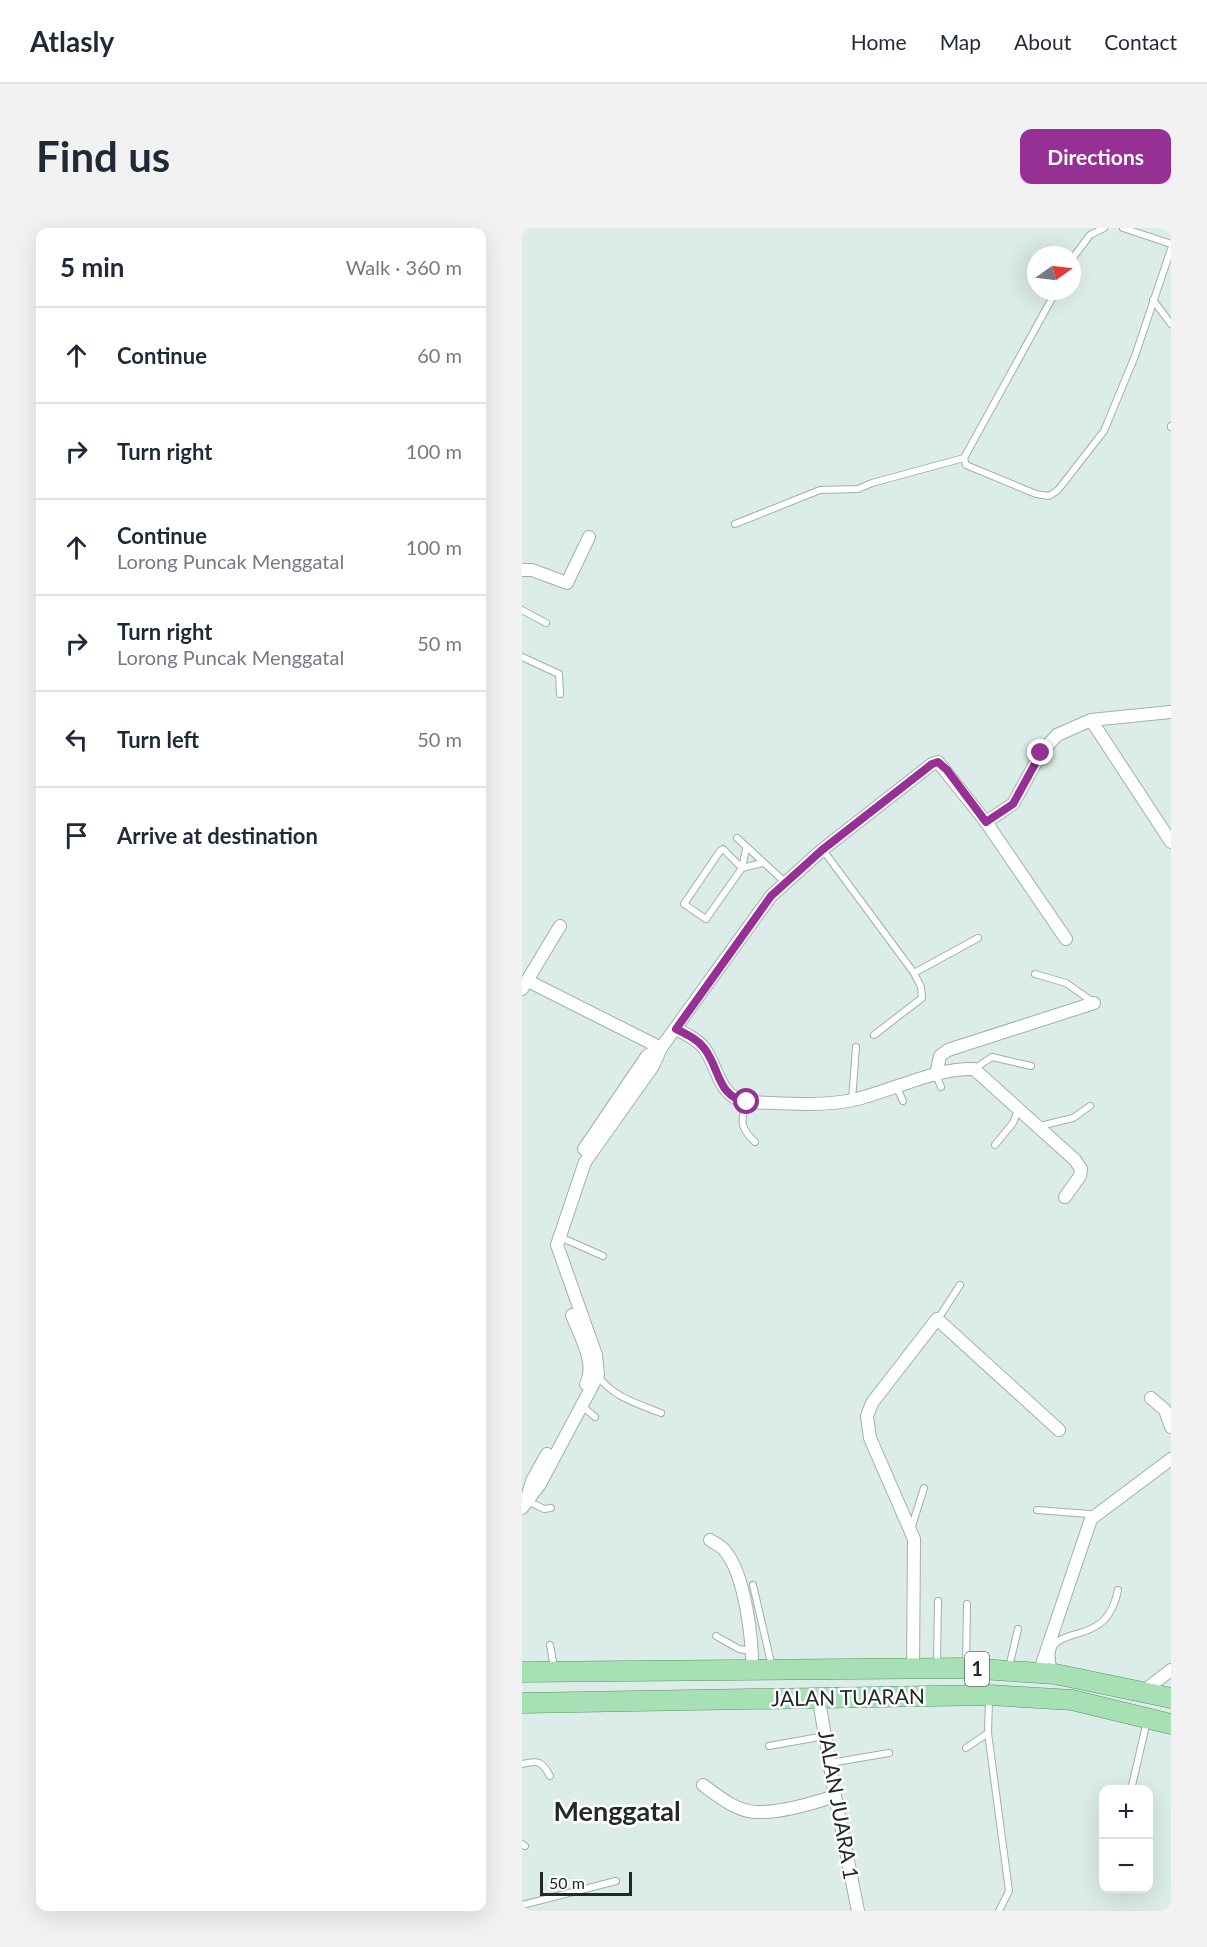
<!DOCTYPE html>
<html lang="en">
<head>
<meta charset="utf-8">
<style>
	:root { --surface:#fff; --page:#f2f2f3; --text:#1f2937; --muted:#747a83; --line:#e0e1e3; --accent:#963095 }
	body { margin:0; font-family:Lato,sans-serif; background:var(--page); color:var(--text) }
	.controls { position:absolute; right:18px; bottom:18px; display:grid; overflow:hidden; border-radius:12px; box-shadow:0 6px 24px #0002 }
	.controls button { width:54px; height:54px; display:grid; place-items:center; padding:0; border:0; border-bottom:2px solid var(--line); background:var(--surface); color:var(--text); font:30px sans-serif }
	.compass { position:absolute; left:505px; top:18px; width:54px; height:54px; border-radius:50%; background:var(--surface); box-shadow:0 6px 24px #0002; rotate:76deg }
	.scale { position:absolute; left:18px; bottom:15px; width:92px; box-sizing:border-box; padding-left:6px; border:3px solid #232928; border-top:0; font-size:16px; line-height:21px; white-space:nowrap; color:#232928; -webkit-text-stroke:4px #fff; paint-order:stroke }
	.stop { position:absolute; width:18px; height:18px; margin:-14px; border:4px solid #963095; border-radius:50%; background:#fff }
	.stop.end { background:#963095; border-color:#fff; box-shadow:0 2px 6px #0008 }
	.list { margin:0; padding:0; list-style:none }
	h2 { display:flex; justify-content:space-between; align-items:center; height:78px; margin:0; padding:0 24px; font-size:26px }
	h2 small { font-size:20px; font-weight:400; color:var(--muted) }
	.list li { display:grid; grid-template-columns:39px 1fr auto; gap:18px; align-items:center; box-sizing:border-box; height:96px; padding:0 24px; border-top:2px solid var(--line) }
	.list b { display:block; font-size:22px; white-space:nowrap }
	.list p { margin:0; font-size:20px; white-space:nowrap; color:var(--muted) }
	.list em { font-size:20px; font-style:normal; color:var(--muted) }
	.icon { flex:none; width:33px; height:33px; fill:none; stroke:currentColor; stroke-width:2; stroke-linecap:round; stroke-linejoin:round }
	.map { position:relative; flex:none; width:649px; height:1683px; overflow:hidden; border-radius:12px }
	header { display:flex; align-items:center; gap:36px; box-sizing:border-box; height:84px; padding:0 30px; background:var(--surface); border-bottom:2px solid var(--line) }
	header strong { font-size:28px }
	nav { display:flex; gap:33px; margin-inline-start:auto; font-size:21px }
	.intro { display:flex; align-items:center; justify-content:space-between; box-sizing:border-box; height:144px; padding:0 36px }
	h1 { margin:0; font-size:42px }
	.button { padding:15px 27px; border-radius:12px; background:var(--accent); color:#fff; font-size:21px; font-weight:700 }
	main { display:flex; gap:36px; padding:0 36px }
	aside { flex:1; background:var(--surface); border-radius:12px; box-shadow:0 6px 24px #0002 }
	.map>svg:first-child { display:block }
</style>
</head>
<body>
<header>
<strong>Atlasly</strong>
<nav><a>Home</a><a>Map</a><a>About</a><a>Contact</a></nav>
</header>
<div class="intro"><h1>Find us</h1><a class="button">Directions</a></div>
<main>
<aside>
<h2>5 min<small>Walk · 360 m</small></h2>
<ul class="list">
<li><svg class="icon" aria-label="ahead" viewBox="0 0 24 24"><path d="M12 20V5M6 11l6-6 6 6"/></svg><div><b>Continue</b></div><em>60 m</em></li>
<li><svg class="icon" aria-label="right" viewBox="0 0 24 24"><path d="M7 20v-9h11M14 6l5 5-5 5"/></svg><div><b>Turn right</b></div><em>100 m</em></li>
<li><svg class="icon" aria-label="ahead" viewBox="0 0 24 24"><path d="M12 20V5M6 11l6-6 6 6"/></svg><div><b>Continue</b><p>Lorong Puncak Menggatal</p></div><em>100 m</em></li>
<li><svg class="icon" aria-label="right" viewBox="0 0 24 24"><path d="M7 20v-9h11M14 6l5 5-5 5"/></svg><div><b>Turn right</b><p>Lorong Puncak Menggatal</p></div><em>50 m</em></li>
<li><svg class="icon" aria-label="left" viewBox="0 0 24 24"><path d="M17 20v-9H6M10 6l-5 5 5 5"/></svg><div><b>Turn left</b></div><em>50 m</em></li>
<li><svg class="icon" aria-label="arrive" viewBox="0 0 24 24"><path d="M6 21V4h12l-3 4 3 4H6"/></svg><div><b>Arrive at destination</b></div></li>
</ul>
</aside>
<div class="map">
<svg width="649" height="1683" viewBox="0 0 649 1683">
	<rect width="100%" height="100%" fill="#dcece8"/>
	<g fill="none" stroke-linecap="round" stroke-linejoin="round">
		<g stroke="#a1b0ad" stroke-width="8">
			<g id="lane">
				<polyline points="601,0 649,16"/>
				<polyline points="550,31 568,7 582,0"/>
				<polyline points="534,63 442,230 444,237 514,266 527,268 536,262 582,203 613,128 649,21"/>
				<polyline points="631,72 649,96"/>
				<polyline points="649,199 649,198"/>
				<polyline points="213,296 298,262 336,261 350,255 442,230"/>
				<polyline points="0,382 24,395"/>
				<polyline points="0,429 37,446 38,466"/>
				<polyline points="215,610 264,655"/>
				<polyline points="301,622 392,745 456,710"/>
				<polyline points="220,640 201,621 198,623 162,676 184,691 220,640 240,635"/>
				<polyline points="220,640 224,621"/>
				<polyline points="513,746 544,755 571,774"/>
				<polyline points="352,807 400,770 399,759 392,745"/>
				<polyline points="452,841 470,829 509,838"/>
				<polyline points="414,847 419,859"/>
				<polyline points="375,860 381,873"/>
				<polyline points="330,872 334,819"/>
				<path d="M225,874C218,893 218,900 233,914"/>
				<polyline points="518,898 551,890 568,878"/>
				<polyline points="473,917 491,895 497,879"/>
				<polyline points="38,1009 81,1028"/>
				<polyline points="416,1091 438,1057"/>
				<path d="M76,1148C91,1169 116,1176 139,1185"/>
				<polyline points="60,1178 73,1189"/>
				<polyline points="6,1273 22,1281 29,1280"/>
				<polyline points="515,1282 567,1286"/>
				<polyline points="389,1301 402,1260"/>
				<polyline points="231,1357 250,1439"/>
				<polyline points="194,1408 217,1421 230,1423"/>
				<polyline points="28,1417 32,1440"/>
				<polyline points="415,1437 416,1373"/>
				<polyline points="444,1437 445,1376"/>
				<polyline points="487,1439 496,1401"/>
				<path d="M532,1442C520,1403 553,1412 574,1398C587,1391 593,1376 596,1362"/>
				<polyline points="467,1471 466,1505 487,1663 477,1683"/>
				<polyline points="247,1518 303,1508"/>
				<polyline points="444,1520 466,1505"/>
				<polyline points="308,1535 367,1525"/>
				<path d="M0,1536C16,1532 20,1533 28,1548"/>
				<polyline points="609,1562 625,1493"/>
				<polyline points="0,1616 3,1618"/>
				<polyline points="0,1677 94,1653"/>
			</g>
		</g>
		<g stroke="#a1b0ad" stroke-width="14">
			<g id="street">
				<polyline points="0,342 10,342 45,355 67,309"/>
				<polyline points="569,492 649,614"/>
				<polyline points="464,594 491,576 519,525 535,507 569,492 649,484"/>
				<polyline points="6,753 139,820"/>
				<polyline points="0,761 38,698"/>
				<path d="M154,801C164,806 175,811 182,820C197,840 196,869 225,874C259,875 297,879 331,872C370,863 412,840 452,841L553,932L559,941L558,948L543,969"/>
				<polyline points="414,847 418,828 426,822 572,775"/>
				<polyline points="62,921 125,828 139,820"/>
				<path d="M50,1087C58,1108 75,1136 64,1156"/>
				<polyline points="629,1170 643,1182 649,1199"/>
				<polyline points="6,1267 10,1253 25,1226"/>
				<polyline points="0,1280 18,1256 76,1147 74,1127 35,1017 63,934 131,838 139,820 249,668 300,622 410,536 416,534 464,594 544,711"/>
				<path d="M188,1312C192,1315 200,1318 203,1323C223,1346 231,1413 230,1443"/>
				<polyline points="391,1442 392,1311 348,1210 345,1188 350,1175 415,1091 537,1202"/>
				<polyline points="517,1445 569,1291 649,1231"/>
				<polyline points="622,1463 649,1442"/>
				<polyline points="297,1472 313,1568 336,1683"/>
				<path d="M181,1557C196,1568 215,1584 235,1584C257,1585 292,1575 313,1568"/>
			</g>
		</g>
		<g stroke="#549263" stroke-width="21">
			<g id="primary">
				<polyline points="0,1444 444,1440 533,1446 649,1470"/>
				<polyline points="0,1475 467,1467 550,1472 649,1496"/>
			</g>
		</g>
		<use href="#lane" stroke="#fff" stroke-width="6"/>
		<use href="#street" stroke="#fff" stroke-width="12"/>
		<use href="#primary" stroke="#a8e0b5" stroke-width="20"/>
	</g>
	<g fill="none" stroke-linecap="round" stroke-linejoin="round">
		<path stroke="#963095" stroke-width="8" d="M225,874C195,869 198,840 182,820C175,811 164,806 154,801L249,668L300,622L410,536L416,534L425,542L464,594L491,576L519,525"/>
	</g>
	<g text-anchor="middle" stroke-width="5" stroke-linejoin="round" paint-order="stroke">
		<rect fill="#fff" stroke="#656968" stroke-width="1.5" x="443" y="1424" width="24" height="34" rx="4.5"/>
		<g font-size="20" font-weight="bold" fill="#232928">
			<text x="455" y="1448">1</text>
		</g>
		<g font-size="21" fill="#232928" stroke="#fff">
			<text transform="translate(326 1470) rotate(-1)" y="7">JALAN TUARAN</text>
			<text transform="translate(316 1577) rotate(80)" y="7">JALAN JUARA 1</text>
		</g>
		<g font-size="27" font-weight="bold" fill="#232928" stroke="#fff">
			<text x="95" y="1593">Menggatal</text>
		</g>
	</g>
</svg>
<div class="controls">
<button>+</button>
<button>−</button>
</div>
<svg class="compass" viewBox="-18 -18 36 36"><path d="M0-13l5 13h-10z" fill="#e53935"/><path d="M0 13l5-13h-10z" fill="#747a83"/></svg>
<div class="scale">50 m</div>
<div class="stop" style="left:225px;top:874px"></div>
<div class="stop end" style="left:519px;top:525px"></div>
</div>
</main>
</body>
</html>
